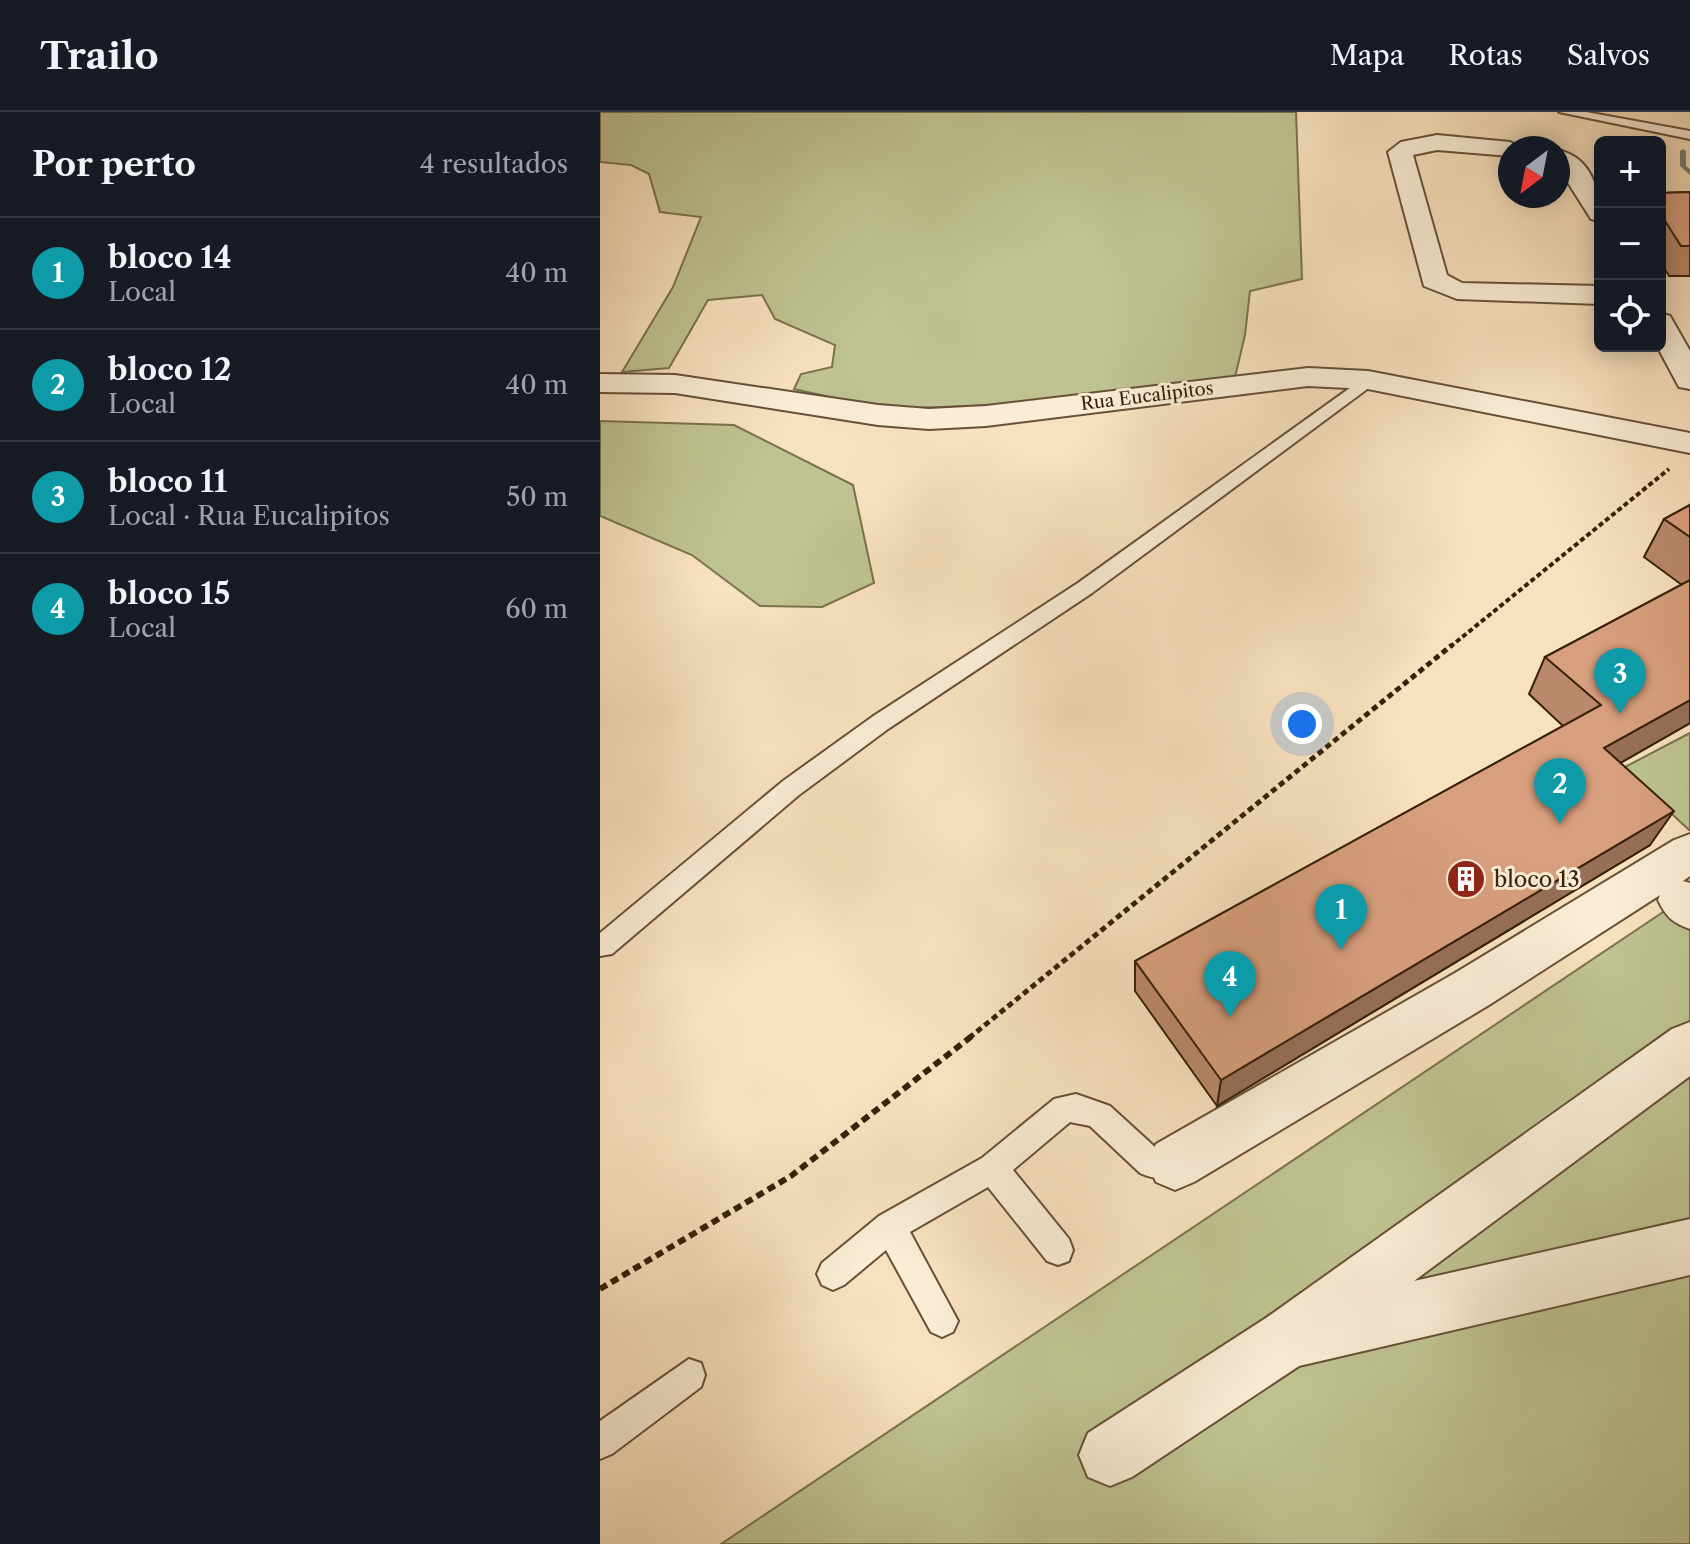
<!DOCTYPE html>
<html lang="pt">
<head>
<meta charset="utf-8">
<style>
	:root { --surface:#171b24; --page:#242831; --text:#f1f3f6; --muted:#9ea1a6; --line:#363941; --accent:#c59692 }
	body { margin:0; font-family:"Libre Caslon Text",serif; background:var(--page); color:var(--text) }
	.controls { position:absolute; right:24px; top:24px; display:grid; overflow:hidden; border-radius:12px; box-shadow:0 4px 20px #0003 }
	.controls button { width:72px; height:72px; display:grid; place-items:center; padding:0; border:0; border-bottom:2px solid var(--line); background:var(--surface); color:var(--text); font:40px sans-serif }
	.compass { position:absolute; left:898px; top:24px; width:72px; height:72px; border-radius:50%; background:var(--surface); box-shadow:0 4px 20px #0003; rotate:212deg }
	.you { position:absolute; left:702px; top:612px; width:28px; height:28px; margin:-20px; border:6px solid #fff; border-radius:50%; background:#1a73e8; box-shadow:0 0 0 12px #1a73e833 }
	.badge { display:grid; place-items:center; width:52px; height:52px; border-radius:50%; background:var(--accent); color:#fff; font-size:26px; font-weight:700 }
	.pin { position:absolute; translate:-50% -66px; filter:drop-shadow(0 2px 4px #0008) }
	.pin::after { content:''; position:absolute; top:42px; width:28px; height:24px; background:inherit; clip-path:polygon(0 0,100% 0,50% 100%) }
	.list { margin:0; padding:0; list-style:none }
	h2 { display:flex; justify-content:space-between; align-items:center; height:104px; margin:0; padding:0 32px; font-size:34px }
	h2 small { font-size:26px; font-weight:400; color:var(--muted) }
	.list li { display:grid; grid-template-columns:52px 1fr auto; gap:24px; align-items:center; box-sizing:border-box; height:112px; padding:0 32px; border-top:2px solid var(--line) }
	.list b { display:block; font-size:30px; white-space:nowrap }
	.list p { margin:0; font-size:26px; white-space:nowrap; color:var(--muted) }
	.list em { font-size:26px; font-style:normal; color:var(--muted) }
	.icon { flex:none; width:44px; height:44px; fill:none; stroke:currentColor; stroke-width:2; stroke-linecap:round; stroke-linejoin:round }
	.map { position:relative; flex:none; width:1090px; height:1432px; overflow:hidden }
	header { display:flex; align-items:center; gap:48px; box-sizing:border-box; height:112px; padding:0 40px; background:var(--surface); border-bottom:2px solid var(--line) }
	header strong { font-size:38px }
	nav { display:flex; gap:44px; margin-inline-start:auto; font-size:28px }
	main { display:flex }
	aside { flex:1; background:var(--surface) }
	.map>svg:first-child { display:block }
</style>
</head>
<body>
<header>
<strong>Trailo</strong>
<nav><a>Mapa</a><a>Rotas</a><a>Salvos</a></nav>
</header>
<main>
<aside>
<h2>Por perto<small>4 resultados</small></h2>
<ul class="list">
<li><span class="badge" style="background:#0f9aa8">1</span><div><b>bloco 14</b><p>Local</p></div><em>40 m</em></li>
<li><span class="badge" style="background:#0f9aa8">2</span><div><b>bloco 12</b><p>Local</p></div><em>40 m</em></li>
<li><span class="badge" style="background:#0f9aa8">3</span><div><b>bloco 11</b><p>Local · Rua Eucalipitos</p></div><em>50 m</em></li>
<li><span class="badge" style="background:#0f9aa8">4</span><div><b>bloco 15</b><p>Local</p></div><em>60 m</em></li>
</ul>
</aside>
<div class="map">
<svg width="1090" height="1432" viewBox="0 0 1090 1432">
	<rect width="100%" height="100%" fill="#f8e1be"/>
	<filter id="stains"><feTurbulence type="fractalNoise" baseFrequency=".0025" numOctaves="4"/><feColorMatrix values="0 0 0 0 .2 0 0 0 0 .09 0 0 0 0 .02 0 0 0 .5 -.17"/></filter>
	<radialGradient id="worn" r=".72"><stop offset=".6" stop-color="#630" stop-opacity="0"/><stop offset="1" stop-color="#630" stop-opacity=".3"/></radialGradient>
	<g fill="#bec391" stroke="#7a724e" stroke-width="2">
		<polygon points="0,0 696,0 702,167 650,179 645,223 635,265 399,293 284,297 194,277 201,262 232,255 235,233 175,207 162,183 108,188 69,256 22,260 73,175 101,105 60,100 49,62 31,53 0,50"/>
		<polygon points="0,309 134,313 253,373 274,471 222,495 160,494 92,443 0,404"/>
		<polygon points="1090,621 1090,718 1089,718 1023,656"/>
		<polygon points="1090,783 1090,1432 121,1432 1081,788"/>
	</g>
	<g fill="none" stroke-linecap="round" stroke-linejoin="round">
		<polygon fill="#757e71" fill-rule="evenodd" points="1083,37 1086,39 1086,54 1090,57 1090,63 1080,54 1080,39"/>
		<g stroke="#675037" stroke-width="4">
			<g id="lane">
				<polygon points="959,0 986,0 1090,19 1090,27"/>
				<polygon points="768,263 776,268 774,272 492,481 288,617 199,683 12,842 0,844 0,821 183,669 272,605 478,471"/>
				<path d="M476,982L510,994L556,1036L585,1041L590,1051L585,1061C571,1068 554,1068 540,1061L490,1014L470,1010L413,1058L469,1127L473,1138L469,1149L458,1153L447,1149L388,1075L310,1120L358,1209L353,1220L342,1225L331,1220L286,1138L244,1173L233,1178L222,1173L217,1162L222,1151L279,1104L382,1046L454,987Z"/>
				<polygon points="89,1247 101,1251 105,1263 101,1275 12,1342 0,1347 0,1309"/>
			</g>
		</g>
		<g stroke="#675037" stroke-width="4">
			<g id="street">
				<polygon points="837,23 910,30 921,36 910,36 910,44 837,38 813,43 847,163 862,171 1000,174 1000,192 857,187 824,174 788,40 801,30"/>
				<path d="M958,38C992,46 1000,78 1000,109L991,107L958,55Z"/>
				<polygon points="1060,201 1070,204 1090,239 1090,277 1079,275 1057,234"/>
				<polygon points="708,256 768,259 1090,321 1090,341 768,277 708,274 386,314 329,317 278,313 75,281 0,280 0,262 75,263 278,293 329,297 386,294"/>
				<path d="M1090,722V764L1083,769L1090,771V817C1073,811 1066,805 1058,788L1060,783L889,893L594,1070L575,1078L556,1070L548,1051L556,1032L855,861L1074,728Z"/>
				<polygon points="1090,910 1090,964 814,1169 1090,1107 1090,1163 699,1254 532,1365 510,1374 488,1365 479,1343 488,1321 666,1206 1072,917"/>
			</g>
		</g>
		<polyline stroke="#37200a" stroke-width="4" stroke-dasharray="5 3" stroke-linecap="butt" points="850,535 1069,357"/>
		<polyline stroke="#37200a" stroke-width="5" stroke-dasharray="6 4" stroke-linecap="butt" points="369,926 852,533"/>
		<polyline stroke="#37200a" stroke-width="6" stroke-dasharray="8 5" stroke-linecap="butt" points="0,1177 191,1064 372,924"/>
		<use href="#lane" fill="#faecd5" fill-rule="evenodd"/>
		<use href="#street" fill="#faecd5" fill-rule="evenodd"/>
	</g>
	<g fill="#ba896c" stroke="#37200a" stroke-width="2">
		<polygon points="1090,80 1090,164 1069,164 1060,149 1060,81"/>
		<polygon points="1090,393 1090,611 1020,651 1050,733 617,994 535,879 535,849 963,614 929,582 945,545 1082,473 1044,445 1064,407"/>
	</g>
	<g fill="#976f58" stroke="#37200a" stroke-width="2">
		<polygon points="1090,588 1090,611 984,672 1004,636"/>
		<polygon points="1074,699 1050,733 617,994 621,968"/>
	</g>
	<g fill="#d89f7e" stroke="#37200a" stroke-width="2">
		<polygon points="1090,80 1090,134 1081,134 1060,101 1060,81"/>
		<polygon points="1090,393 1090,425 1064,407"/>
		<polygon points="1090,468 1090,588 1004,636 1074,699 621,968 535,849 1001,593 945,545"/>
	</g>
	<defs>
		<g id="building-disc" transform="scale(2)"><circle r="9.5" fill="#8f2418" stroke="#faecd5"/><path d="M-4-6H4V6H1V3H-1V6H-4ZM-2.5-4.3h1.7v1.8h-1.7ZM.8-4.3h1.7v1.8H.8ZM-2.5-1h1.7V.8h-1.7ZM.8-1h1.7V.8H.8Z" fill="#fff"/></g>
	</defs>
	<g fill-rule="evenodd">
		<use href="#building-disc" x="866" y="767"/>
	</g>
	<g text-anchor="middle" stroke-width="6" stroke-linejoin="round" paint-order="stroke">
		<g font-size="18" fill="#37200a" stroke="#faecd5">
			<text transform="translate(547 284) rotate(-7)" y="6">Rua Eucalipitos</text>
		</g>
		<g font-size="22" fill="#37200a" stroke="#faecd5" text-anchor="start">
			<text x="894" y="775">bloco 13</text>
		</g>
	</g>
	<rect width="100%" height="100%" filter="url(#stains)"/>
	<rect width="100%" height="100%" fill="url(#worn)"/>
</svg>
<div class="controls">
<button>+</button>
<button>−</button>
<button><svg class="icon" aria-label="locate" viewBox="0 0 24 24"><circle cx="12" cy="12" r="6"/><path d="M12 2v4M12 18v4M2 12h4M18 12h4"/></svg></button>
</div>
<svg class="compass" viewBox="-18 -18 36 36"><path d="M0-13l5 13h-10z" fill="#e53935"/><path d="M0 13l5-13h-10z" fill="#9ea1a6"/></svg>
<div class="you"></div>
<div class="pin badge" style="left:741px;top:838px;background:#0f9aa8">1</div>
<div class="pin badge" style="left:960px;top:712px;background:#0f9aa8">2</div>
<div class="pin badge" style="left:1020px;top:602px;background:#0f9aa8">3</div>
<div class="pin badge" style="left:630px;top:905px;background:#0f9aa8">4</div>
</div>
</main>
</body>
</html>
